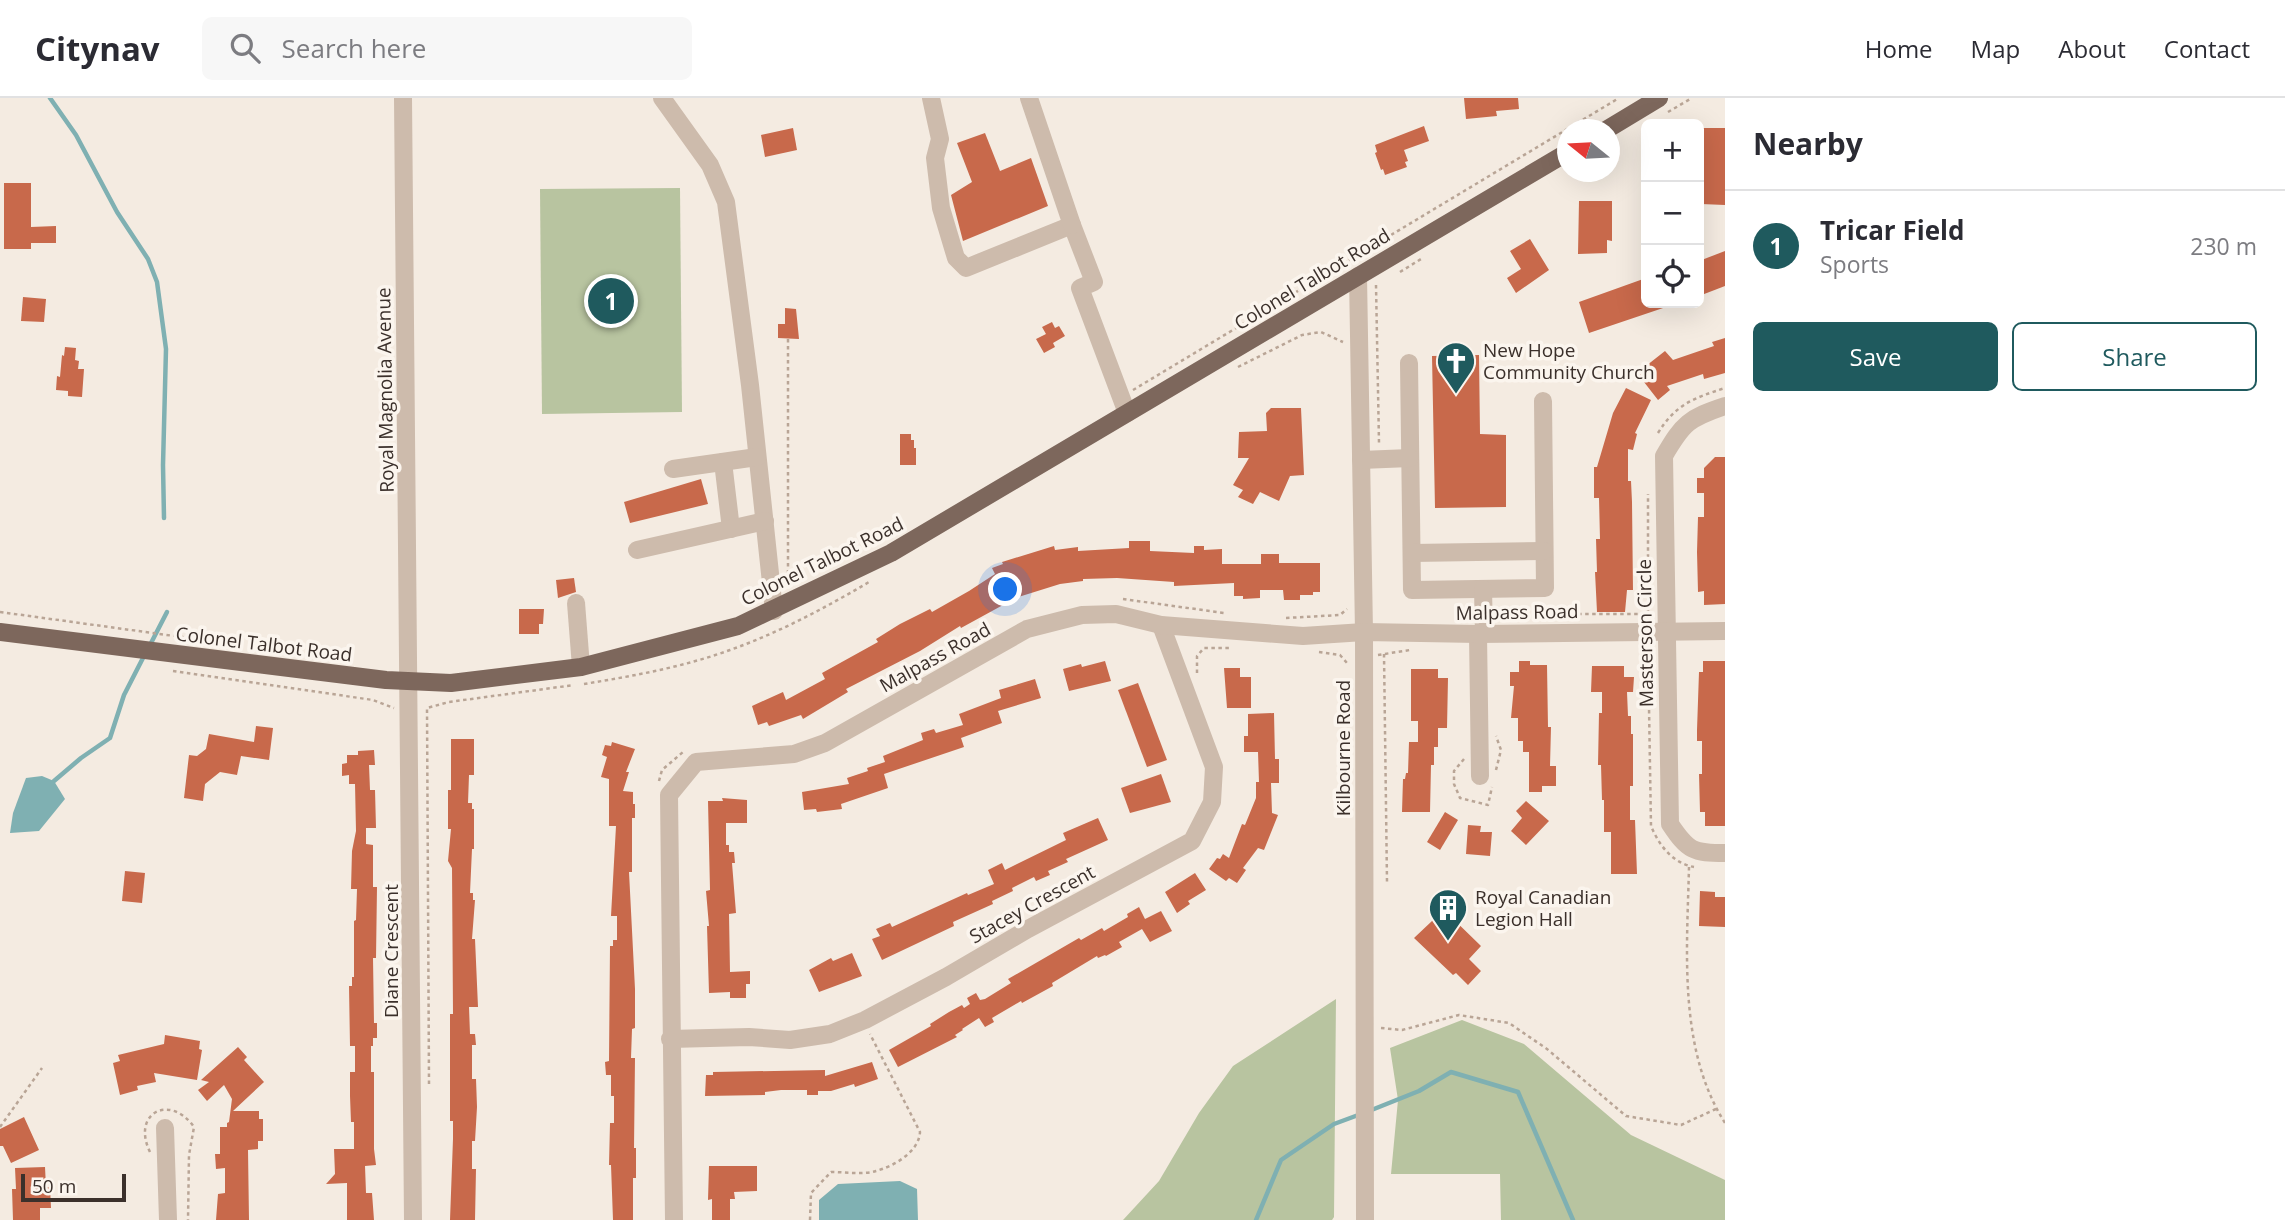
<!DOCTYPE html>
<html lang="en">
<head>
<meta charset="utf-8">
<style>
	:root { --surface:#fff; --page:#f7f7f7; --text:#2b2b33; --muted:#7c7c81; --line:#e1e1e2; --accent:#1f5a5e }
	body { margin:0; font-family:"Open Sans",sans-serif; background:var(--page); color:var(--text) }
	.controls { position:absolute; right:21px; top:21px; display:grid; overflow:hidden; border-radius:10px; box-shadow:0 7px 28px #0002 }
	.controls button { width:63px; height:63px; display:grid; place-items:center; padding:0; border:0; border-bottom:2px solid var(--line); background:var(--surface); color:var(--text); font:35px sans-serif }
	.compass { position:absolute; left:1557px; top:21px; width:63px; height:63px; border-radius:50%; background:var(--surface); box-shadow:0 7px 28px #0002; rotate:288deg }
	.scale { position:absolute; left:21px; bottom:18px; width:105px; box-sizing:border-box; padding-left:7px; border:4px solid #3b302b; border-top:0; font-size:19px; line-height:24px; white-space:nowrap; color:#3b302b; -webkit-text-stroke:5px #fbf5ee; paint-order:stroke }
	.you { position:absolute; left:1006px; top:492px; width:24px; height:24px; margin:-18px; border:5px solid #fff; border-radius:50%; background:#1a73e8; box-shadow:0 0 0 10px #1a73e833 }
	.badge { display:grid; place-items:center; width:46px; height:46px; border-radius:50%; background:var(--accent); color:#fff; font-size:23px; font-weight:700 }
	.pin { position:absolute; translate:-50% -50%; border:4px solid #fff; box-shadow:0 2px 7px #0006 }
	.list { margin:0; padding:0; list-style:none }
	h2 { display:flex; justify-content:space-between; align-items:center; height:91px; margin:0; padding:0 28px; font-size:30px }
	h2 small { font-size:23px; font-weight:400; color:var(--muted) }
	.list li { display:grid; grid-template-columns:46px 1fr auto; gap:21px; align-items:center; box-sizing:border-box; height:112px; padding:0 28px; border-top:2px solid var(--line) }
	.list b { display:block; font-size:26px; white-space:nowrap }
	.list p { margin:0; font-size:23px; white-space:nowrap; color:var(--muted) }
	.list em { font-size:23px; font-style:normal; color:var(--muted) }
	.actions { display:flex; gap:14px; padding:21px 28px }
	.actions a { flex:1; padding:16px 0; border:2px solid var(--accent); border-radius:10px; text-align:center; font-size:24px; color:var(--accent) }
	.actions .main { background:var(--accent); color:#fff }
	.icon { flex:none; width:38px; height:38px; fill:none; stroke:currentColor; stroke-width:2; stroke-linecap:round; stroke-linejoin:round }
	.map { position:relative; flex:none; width:1725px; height:1122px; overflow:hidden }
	header { display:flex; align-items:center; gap:42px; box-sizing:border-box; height:98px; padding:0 35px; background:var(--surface); border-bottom:2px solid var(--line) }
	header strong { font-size:33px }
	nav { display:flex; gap:38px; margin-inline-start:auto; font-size:24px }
	.search { width:490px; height:63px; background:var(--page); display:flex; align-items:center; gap:18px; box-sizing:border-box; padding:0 24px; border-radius:10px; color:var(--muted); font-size:26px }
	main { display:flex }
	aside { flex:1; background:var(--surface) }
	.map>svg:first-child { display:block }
</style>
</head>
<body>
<header>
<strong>Citynav</strong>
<div class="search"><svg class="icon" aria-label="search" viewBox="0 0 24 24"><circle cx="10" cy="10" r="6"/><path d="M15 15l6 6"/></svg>Search here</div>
<nav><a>Home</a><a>Map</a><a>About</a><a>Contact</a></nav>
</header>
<main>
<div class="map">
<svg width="1725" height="1122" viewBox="0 0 1725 1122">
	<rect width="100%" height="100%" fill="#f4ebe1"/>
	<g fill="#b8c4a0">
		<polygon points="680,90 682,314 542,316 540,91"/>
		<polygon points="1336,901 1334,1119 1332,1122 1123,1122 1159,1083 1199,1015 1233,968"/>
		<polygon points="1462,922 1524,946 1631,1037 1725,1082 1725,1122 1501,1122 1500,1076 1391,1076 1398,1002 1390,950"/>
	</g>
	<g fill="#7fb0b2">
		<polygon points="42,678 54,683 65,701 39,733 10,735 13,715 26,680"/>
		<polygon points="900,1083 917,1091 918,1122 819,1122 819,1102 838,1086"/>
	</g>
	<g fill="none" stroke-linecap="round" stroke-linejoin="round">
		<g stroke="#7fb0b2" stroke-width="4.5">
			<polyline points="50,0 76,37 117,114 148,161 157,184 166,251 163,367 164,420"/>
			<polyline points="150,547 167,514"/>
			<polyline points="54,683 81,660 110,640 124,597 144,558"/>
			<polyline points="1369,1013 1419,993 1451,974 1518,994 1573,1122"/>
			<polyline points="1256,1122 1281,1062 1334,1026 1361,1016"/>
		</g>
	</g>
	<g fill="#c8694b">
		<polygon points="1464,0 1518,0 1519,11 1496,13 1497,18 1466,21"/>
		<polygon points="1424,28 1429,43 1404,52 1408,63 1405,64 1407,69 1385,77 1383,71 1381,72 1375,55 1377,54 1375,47"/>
		<polygon points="793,30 797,52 765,59 761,37"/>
		<polygon points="1702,30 1725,30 1725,107 1701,106"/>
		<polygon points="985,35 1000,73 1031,60 1048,108 963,143 951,97 972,84 957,45"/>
		<polygon points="4,85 31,85 31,129 56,128 56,145 31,145 31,151 4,151"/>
		<polygon points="1579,103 1612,103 1612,143 1607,142 1607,155 1578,156"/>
		<polygon points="1530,141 1549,172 1516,195 1507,180 1521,171 1510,153"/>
		<polygon points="1725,153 1725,188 1699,198 1699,163"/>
		<polygon points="1646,180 1646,205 1672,205 1672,207 1589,235 1579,204"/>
		<polygon points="23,199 46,201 44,224 21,223"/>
		<polygon points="785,210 796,211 799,241 778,240 778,226 785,226"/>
		<polygon points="1052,224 1055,230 1059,228 1065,238 1053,245 1055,249 1044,255 1036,241 1046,236 1042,229"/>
		<polygon points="1725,240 1725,275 1704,281 1703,276 1667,288 1670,292 1658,302 1637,275 1665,253 1673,262 1714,248 1712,244"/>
		<polygon points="65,249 76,250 75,262 79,263 78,271 84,271 82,299 68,298 68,293 56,292 57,278 60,279 62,257 64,258"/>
		<polygon points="1479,257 1480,336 1506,337 1506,409 1435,410 1432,258"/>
		<polygon points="1626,290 1651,302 1635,335 1637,336 1633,352 1628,351 1628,383 1631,383 1632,404 1633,492 1627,492 1625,514 1597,514 1595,474 1597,474 1596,441 1600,441 1599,400 1594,400 1594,369 1597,369 1613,315"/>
		<polygon points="1271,310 1301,310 1304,377 1290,378 1279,403 1260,394 1253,406 1238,399 1243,392 1233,387 1249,360 1238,360 1239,334 1267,333 1266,315"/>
		<polygon points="900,336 911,336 911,342 914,342 914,350 916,350 916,367 900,367"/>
		<polygon points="1715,359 1725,359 1725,506 1704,507 1704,493 1698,494 1697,454 1698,419 1704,419 1704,395 1697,395 1697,380 1704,380 1704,370"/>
		<polygon points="701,381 708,406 630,425 624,404"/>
		<polygon points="1129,443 1150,443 1150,453 1194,455 1194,448 1204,448 1204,452 1222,451 1222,466 1261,466 1261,456 1279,456 1279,465 1320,465 1320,494 1313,494 1313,497 1300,497 1300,502 1284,502 1283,492 1260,492 1260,500 1243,501 1243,498 1234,498 1234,485 1174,488 1174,484 1117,480 1083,481 1083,483 1060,486 1002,504 1003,507 961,530 960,528 920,553 846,591 848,594 803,621 801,617 769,628 767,624 758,627 752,608 783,594 786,602 825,581 822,575 878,544 876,541 900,526 930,511 932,514 969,493 995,476 992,470 1003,466 1002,464 1054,448 1055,452 1078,449 1078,453 1129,450"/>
		<polygon points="574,480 576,494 558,500 556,482"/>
		<polygon points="519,511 544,511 543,526 539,526 539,536 519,536"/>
		<polygon points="1105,563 1111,583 1069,593 1063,571 1081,566 1082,569"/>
		<polygon points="1519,563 1530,563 1530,567 1547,567 1548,629 1551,629 1550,668 1556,668 1556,688 1542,688 1542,694 1529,694 1529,654 1523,654 1523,643 1518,643 1518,620 1511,620 1514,588 1510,588 1510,574 1519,574"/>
		<polygon points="1703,563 1725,563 1725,728 1705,728 1705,714 1700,714 1699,676 1702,676 1702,643 1697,643 1697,632 1699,574 1703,574"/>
		<polygon points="1592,568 1624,568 1624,579 1634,579 1633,594 1627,594 1628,618 1631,618 1631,636 1633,636 1633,688 1630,688 1630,722 1635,722 1637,776 1611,776 1611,734 1604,734 1604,702 1602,702 1601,667 1598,667 1599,615 1602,615 1602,594 1591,594"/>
		<polygon points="1224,570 1240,570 1240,579 1251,579 1251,610 1227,610"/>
		<polygon points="1411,571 1438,571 1438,580 1448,580 1447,630 1438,630 1438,649 1434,649 1434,667 1431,667 1430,714 1402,714 1403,681 1405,681 1406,675 1408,675 1409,644 1418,644 1418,623 1411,623"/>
		<polygon points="1035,581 1041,600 998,613 1002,625 961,640 964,649 884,676 888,690 841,706 842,711 817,714 816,711 804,712 802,694 849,686 847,680 868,673 867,670 885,664 883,658 923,642 921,635 934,631 936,635 963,627 959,616 1001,600 999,592"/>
		<polygon points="1138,585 1167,662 1147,669 1118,592"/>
		<polygon points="1274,615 1275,661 1279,661 1279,685 1271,685 1272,715 1278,717 1264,752 1258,750 1243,770 1246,772 1237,785 1229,780 1226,783 1209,771 1217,760 1220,761 1223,756 1229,760 1242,726 1245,727 1256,700 1256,684 1259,684 1258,654 1244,654 1244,638 1248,638 1248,616"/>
		<polygon points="256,628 273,630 269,662 241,658 237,677 220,674 205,686 203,703 184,700 189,657 197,658 206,651 209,636 254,644"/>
		<polygon points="451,641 474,641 474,677 469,677 468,705 472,705 472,711 474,711 474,751 472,751 470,795 473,795 473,802 475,802 472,841 475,841 478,909 469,909 470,936 475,936 476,947 472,947 472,981 476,981 477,1009 475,1043 472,1043 472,1071 476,1071 475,1122 450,1122 453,1041 453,1023 450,1023 450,916 453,916 452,770 448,763 451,731 448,731 448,692 451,692"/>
		<polygon points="612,644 635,651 626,674 629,674 623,693 633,694 633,706 635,706 635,720 632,720 632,774 629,774 635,891 635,930 632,931 631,960 635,960 634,1050 636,1050 636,1080 633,1080 633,1122 613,1122 611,1067 609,1067 610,1025 614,1025 614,998 611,998 611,977 606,977 605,964 609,963 610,848 613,848 613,842 617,842 617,818 611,818 616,728 609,728 609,681 601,679 607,659 602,657 605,647 611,648"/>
		<polygon points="374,652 375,667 369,667 370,692 375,692 376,730 366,730 366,746 373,747 373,789 377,789 376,860 373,860 374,925 377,925 377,940 373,940 373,948 371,948 371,974 374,974 374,1051 376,1067 365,1068 366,1095 372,1095 374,1122 347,1122 347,1085 326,1086 335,1076 334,1051 354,1051 354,1024 351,1024 350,998 350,974 355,974 355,948 350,948 349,888 352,888 352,879 354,879 354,823 356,822 357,791 351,791 352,753 356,733 355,686 349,686 349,677 342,678 342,666 347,665 347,657 358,657 358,653"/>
		<polygon points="1161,676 1171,704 1130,715 1121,690"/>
		<polygon points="722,700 747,702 747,725 726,725 726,747 729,747 729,754 734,754 735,765 732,765 736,815 729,816 730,874 750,873 750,886 746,886 746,900 730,900 730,894 709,895 707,828 709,828 706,793 710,792 708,703 723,703"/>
		<polygon points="1526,703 1549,723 1526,747 1511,733 1522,720 1516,713"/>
		<polygon points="1445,714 1458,722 1440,752 1427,744"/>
		<polygon points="1098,720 1108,742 1066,761 1068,764 1048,773 1050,777 1036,783 1034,779 1012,790 1013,793 992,803 993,806 953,824 954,828 882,862 872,841 880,838 876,831 890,825 892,829 967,795 968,797 994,786 988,772 1002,765 1005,772 1066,742 1063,735"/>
		<polygon points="1468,727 1481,728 1480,734 1492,734 1490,758 1466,756"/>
		<polygon points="125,773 145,775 142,805 122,803"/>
		<polygon points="1195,775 1206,792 1188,803 1190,806 1177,815 1165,794"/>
		<polygon points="1700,793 1715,794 1715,799 1725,799 1725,829 1699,828"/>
		<polygon points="1139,809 1145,821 1161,813 1172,833 1150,844 1142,831 1119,844 1122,849 1106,858 1105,857 1098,860 1097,858 1052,885 1053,888 1022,905 1021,903 992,920 994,924 985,929 979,920 962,931 963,932 955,937 957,939 898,969 889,952 931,928 930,926 949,914 962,907 964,910 970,906 967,900 976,895 980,902 985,901 1011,885 1008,881 1079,840 1081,842 1102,830 1104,833 1128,819 1127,816"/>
		<polygon points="1443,811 1481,848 1469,861 1481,873 1468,887 1456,875 1453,877 1414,840 1432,823 1433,812"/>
		<polygon points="852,855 862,878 819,894 809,872 831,860 833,863"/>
		<polygon points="165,937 200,943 199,951 202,952 197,982 154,975 156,984 137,988 138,992 120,997 113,965 120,963 118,957 164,946"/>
		<polygon points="238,949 247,959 244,962 264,984 233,1013 259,1013 259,1021 263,1021 263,1043 258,1043 258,1051 248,1052 249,1122 216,1122 218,1096 225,1095 225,1070 216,1071 215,1056 220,1056 220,1029 227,1029 227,1025 229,1024 232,1001 224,987 207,1003 198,992 209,984 201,982"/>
		<polygon points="872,964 878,981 855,989 854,986 831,993 818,993 818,997 807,997 807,992 781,992 765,994 765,997 705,998 706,977 713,977 713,974 825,972 825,978"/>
		<polygon points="24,1019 39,1052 11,1065 3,1048 0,1048 0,1031"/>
		<polygon points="709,1068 757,1068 757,1093 734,1094 735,1101 730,1101 730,1122 712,1122 712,1101 708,1102"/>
		<polygon points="45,1069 46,1089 50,1089 51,1110 40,1110 40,1122 13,1122 12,1091 16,1091 15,1070"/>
	</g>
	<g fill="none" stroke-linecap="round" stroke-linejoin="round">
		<g stroke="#b9a596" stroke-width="2.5" stroke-dasharray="3.5 3.5" stroke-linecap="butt">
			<polyline points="1668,14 1692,0"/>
			<polyline points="1400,174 1421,161"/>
			<polyline points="1376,187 1379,345"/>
			<polyline points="788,241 788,477"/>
			<polyline points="1238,269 1302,237 1321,234 1343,244"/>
			<polyline points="1133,292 1619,0"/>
			<path d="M1658,335C1676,306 1694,300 1725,290"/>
			<polyline points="1123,501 1224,515"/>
			<polyline points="0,514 218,544"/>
			<polyline points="1565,519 1570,516 1648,516 1648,396"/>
			<polyline points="1286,520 1340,517 1347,511"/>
			<path d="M1648,549L1651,728C1659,747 1672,765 1694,769"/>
			<polyline points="1319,554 1340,557 1347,565"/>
			<polyline points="1384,556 1387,784"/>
			<polyline points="1378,557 1410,552"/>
			<polyline points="173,573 373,602 394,610"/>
			<polyline points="1197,575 1197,558 1204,550 1232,550"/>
			<path d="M584,586C633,578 683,569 730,552C778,535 825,510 869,484"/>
			<polyline points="1464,661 1454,673 1454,686 1460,700 1488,707 1492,689"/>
			<polyline points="1496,672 1501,652 1496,638"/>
			<polyline points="659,683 662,672 683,654"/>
			<path d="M1689,769C1687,853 1678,951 1725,1025"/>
			<polyline points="1381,930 1402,932 1459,917 1509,925 1547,951 1626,1018 1681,1027 1716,1011"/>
			<polyline points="429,986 427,610 449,604 574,587"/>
			<polyline points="0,1029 42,970"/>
			<path d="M150,1054C131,1015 170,995 194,1029L189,1057L188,1122"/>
			<path d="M810,1122L811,1095L831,1074C845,1074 863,1077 876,1073C894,1068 919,1054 920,1034L870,936"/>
		</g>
		<g stroke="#cdbbac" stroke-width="18">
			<polyline points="403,0 413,1122"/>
			<polyline points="662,0 710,67 726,104 750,287 774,513"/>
			<polyline points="931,0 940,41 935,60 941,110 956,160 966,170 1072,127 1094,184 1080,190 1127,315"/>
			<polyline points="1029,0 1072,127"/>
			<polyline points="1358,178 1364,534 1365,1122"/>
			<polyline points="1409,265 1412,492 1545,490 1543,303"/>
			<path d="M1725,308C1689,320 1683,325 1664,358L1670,726C1688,753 1693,755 1725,755"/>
			<polyline points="1361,362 1410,360"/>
			<polyline points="723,364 731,431"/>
			<polyline points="673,371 757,359"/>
			<polyline points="637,452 765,423"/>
			<polyline points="1412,455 1544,453"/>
			<polyline points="1483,491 1484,536"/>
			<polyline points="576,505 581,569"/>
			<polyline points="1478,536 1480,678"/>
			<polyline points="670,941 749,939 790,942 830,936 865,922 946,879 1028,831 1192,743 1212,704 1214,669 1161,527"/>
			<polyline points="165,1030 168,1122"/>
			<polyline points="674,1122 669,697 696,664 794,656 825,645 1027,531 1082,517 1116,516 1161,527 1303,538 1364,534 1478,536 1725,533"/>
		</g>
		<g stroke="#7d675c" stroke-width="18">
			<polyline points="1606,32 1659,0"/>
			<polyline points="0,534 386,582 451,585 581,569 738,528 891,455 1568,54"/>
		</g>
	</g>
	<defs>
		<g id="church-pin" transform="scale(2.0125)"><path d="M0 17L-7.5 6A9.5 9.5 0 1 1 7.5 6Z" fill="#1f5a5e" stroke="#fbf5ee"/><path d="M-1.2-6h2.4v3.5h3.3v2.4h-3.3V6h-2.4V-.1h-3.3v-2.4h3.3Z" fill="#fff"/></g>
		<g id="building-pin" transform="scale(2.0125)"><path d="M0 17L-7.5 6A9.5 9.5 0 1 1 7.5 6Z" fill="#1f5a5e" stroke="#fbf5ee"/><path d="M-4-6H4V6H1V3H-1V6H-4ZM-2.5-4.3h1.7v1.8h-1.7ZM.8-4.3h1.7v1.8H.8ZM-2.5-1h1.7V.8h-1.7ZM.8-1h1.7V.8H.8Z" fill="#fff"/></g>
	</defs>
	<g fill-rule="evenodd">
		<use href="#church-pin" x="1456" y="263"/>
		<use href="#building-pin" x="1448" y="810"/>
	</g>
	<g text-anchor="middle" stroke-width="7" stroke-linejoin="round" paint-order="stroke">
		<g font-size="19" fill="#3b302b" stroke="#fbf5ee">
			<text transform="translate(1312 181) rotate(-31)" y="7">Colonel Talbot Road</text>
			<text transform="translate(385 292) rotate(-91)" y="7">Royal Magnolia Avenue</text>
			<text transform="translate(822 463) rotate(-26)" y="7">Colonel Talbot Road</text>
			<text transform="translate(1517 514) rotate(-1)" y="7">Malpass Road</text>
			<text transform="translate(1645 535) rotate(-91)" y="7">Masterson Circle</text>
			<text transform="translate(264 546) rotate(7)" y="7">Colonel Talbot Road</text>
			<text transform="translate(935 559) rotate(-29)" y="7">Malpass Road</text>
			<text transform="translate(1343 650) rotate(-90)" y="7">Kilbourne Road</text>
			<text transform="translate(1032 806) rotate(-29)" y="7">Stacey Crescent</text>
			<text transform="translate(391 853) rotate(-90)" y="7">Diane Crescent</text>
		</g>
		<g font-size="19" fill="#3b302b" stroke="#fbf5ee" text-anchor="start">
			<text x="1483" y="259">New Hope<tspan x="1483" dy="22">Community Church</tspan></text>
			<text x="1475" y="806">Royal Canadian<tspan x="1475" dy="22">Legion Hall</tspan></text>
		</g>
	</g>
</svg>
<div class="controls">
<button>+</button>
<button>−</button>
<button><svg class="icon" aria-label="locate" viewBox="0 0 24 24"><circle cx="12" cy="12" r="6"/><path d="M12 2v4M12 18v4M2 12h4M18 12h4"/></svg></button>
</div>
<svg class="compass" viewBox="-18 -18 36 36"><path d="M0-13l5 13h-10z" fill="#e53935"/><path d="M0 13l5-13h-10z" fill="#7c7c81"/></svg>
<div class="scale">50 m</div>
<div class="you"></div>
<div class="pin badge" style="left:611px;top:203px">1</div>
</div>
<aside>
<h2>Nearby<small></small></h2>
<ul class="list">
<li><span class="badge">1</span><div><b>Tricar Field</b><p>Sports</p></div><em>230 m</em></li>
</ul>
<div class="actions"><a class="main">Save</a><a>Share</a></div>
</aside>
</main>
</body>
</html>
